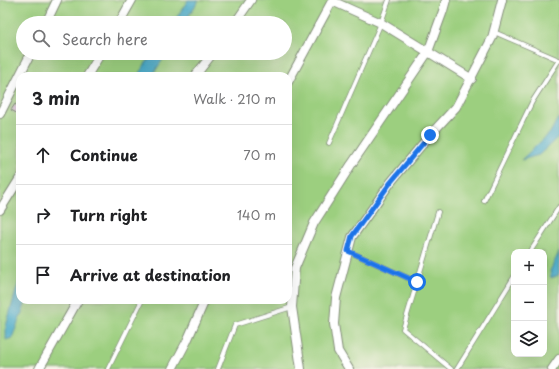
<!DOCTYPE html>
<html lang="en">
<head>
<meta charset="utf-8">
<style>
	:root { --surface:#fff; --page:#f2f2f2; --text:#202124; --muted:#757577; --line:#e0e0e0 }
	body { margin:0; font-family:"Playpen Sans",sans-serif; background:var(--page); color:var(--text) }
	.controls { position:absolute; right:12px; bottom:12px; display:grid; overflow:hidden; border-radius:8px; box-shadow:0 4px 16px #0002 }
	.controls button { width:36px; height:36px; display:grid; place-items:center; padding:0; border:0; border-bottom:1px solid var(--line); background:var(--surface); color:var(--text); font:20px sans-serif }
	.stop { position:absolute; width:12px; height:12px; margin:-9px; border:3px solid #1a73e8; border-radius:50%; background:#fff }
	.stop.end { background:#1a73e8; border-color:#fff; box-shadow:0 1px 4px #0008 }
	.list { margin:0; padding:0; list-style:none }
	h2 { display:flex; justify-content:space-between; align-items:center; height:52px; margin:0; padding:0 16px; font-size:17px }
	h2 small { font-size:13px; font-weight:400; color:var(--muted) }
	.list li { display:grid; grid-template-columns:26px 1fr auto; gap:12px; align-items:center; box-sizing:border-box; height:60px; padding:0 16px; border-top:1px solid var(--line) }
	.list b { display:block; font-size:15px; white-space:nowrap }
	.list em { font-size:13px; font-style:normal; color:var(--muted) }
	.icon { flex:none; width:22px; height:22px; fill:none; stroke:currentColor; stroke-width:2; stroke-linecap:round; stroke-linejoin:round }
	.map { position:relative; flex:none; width:559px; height:369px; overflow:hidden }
	.search { position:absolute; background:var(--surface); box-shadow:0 4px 16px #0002; left:16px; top:16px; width:276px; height:44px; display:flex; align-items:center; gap:10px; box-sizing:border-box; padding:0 14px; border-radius:22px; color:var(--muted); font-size:15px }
	.panel { position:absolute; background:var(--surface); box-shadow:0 4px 16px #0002; left:16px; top:72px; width:276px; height:232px; border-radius:12px }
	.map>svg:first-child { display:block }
</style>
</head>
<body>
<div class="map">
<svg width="559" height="369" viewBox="0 0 559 369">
	<rect width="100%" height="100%" fill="#f7f3e8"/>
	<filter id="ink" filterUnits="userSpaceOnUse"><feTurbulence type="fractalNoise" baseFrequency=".025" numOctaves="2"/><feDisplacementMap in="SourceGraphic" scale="8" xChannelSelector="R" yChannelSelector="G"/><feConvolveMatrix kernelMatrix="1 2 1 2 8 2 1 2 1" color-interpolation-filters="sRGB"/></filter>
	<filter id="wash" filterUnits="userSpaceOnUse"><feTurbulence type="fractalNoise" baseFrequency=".012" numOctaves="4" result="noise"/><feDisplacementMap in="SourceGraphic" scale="16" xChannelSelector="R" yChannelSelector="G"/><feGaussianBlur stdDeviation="0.9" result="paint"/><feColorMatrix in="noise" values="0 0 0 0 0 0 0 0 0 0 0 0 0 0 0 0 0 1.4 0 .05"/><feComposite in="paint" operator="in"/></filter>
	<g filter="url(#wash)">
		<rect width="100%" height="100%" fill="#eae1c0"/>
		<path fill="#9ccf7f" stroke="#5e865a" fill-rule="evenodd" d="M0,0H559V369H0ZM23,23H285V53H23ZM20,76H288V300H20ZM514,252H544V354H514Z"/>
		<g fill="#49aac9" stroke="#34747e">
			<polygon points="188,0 199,0 184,23 173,23"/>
			<polygon points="153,53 167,53 152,76 137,76"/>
			<polygon points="558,118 559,119 559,136 539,155 521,160 550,133"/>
			<polygon points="559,252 559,273 557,276 551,278 550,271"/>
			<polygon points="20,277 20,300 27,300 12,338 6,340 6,326"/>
		</g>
		<g id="blocks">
			<polygon fill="#d7b6db" points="15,104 20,107 20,115 11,110"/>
		</g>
	</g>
	<g filter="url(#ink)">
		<use href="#blocks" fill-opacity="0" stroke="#848f7a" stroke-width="1"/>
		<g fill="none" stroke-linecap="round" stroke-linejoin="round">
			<g stroke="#848f7a" stroke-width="5.5">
				<g id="service">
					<polyline points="494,32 559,60"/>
					<polyline points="329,143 381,23 389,0"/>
					<polyline points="484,201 532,102 559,60"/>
					<polyline points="438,212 403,329 451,369"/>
					<polyline points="348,251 417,282"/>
					<polyline points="530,252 559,207"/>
					<polyline points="108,369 142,300"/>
					<polyline points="218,369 235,325 292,307"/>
					<polyline points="457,369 514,277"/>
				</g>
			</g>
			<g stroke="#848f7a" stroke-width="10">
				<g id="minor">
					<polyline points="46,23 57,0"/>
					<polyline points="119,23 132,0"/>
					<polyline points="235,23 251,0"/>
					<polyline points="87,76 101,53"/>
					<polyline points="195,76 213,53"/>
					<polyline points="288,82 332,1 381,23 472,79"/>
					<polyline points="0,114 31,53"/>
					<polyline points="0,210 20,178"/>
					<polyline points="39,369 78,300"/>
					<polyline points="172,369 187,341 205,300"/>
					<polyline points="301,369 292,307 295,268 314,223 351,165 428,52 443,11 446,0"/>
					<polyline points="349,369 338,351 334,324 336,298 352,237 391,182 430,135 456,107 492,38 502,0"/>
					<polyline points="552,369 559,359"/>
				</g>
			</g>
			<use href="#service" stroke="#fff" stroke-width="4"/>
			<use href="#minor" stroke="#fff" stroke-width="8"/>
		</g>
	</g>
	<g fill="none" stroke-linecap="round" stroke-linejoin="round" filter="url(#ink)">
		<polyline stroke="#1a73e8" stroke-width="5" points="417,282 348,251 352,236 391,182 430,135"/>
	</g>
</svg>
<div class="controls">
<button>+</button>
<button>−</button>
<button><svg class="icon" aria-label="layers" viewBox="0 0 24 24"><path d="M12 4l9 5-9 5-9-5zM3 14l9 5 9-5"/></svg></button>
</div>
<div class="stop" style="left:417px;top:282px"></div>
<div class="stop end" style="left:430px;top:135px"></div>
<div class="search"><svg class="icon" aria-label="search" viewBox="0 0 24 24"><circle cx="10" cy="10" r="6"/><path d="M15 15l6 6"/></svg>Search here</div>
<section class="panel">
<h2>3 min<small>Walk · 210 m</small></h2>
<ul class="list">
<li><svg class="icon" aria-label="ahead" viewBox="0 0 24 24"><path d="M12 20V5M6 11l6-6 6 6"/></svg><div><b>Continue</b></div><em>70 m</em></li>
<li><svg class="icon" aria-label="right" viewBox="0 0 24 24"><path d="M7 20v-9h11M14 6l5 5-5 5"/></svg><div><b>Turn right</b></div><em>140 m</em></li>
<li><svg class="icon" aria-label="arrive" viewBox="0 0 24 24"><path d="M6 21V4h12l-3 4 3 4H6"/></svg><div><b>Arrive at destination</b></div></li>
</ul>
</section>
</div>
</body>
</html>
